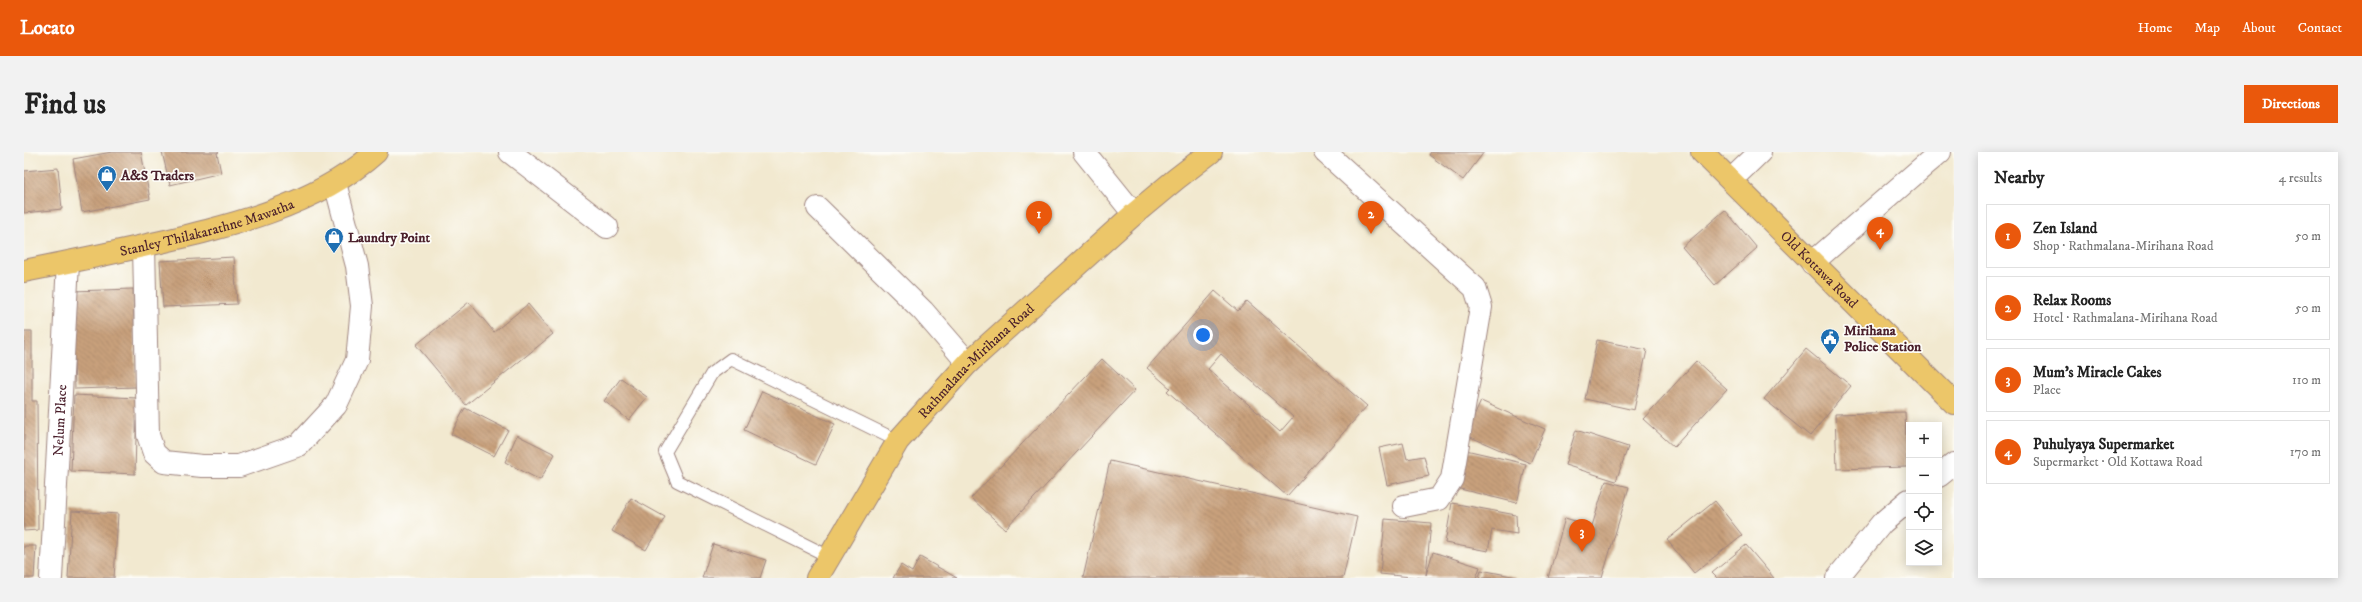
<!DOCTYPE html>
<html lang="en">
<head>
<meta charset="utf-8">
<style>
	:root { --surface:#fff; --page:#f2f2f2; --text:#222; --muted:#767676; --line:#e0e0e0; --accent:#ea580c }
	body { margin:0; font-family:"IM FELL DW Pica",serif; background:var(--page); color:var(--text) }
	.controls { position:absolute; right:12px; bottom:12px; display:grid; overflow:hidden; border-radius:0px; box-shadow:0 2px 10px #0003 }
	.controls button { width:36px; height:36px; display:grid; place-items:center; padding:0; border:0; border-bottom:1px solid var(--line); background:var(--surface); color:var(--text); font:20px sans-serif }
	.you { position:absolute; left:1179px; top:183px; width:14px; height:14px; margin:-10px; border:3px solid #fff; border-radius:50%; background:#1a73e8; box-shadow:0 0 0 6px #1a73e833 }
	.badge { display:grid; place-items:center; width:26px; height:26px; border-radius:50%; background:var(--accent); color:#fff; font-size:13px; font-weight:700 }
	.pin { position:absolute; translate:-50% -33px; filter:drop-shadow(0 1px 2px #0008) }
	.pin::after { content:''; position:absolute; top:21px; width:14px; height:12px; background:inherit; clip-path:polygon(0 0,100% 0,50% 100%) }
	.list { margin:0; padding:0; list-style:none }
	h2 { display:flex; justify-content:space-between; align-items:center; height:52px; margin:0; padding:0 16px; font-size:17px }
	h2 small { font-size:13px; font-weight:400; color:var(--muted) }
	.list li { display:grid; grid-template-columns:26px 1fr auto; gap:12px; align-items:center; box-sizing:border-box; height:64px; margin:0 8px 8px; padding:0 8px; border:1px solid var(--line); border-radius:0px }
	.list b { display:block; font-size:15px; white-space:nowrap }
	.list p { margin:0; font-size:13px; white-space:nowrap; color:var(--muted) }
	.list em { font-size:13px; font-style:normal; color:var(--muted) }
	.icon { flex:none; width:22px; height:22px; fill:none; stroke:currentColor; stroke-width:2; stroke-linecap:round; stroke-linejoin:round }
	.map { position:relative; flex:none; width:1930px; height:426px; overflow:hidden; border-radius:0px }
	header { display:flex; align-items:center; gap:24px; box-sizing:border-box; height:56px; padding:0 20px; background:var(--accent); color:#fff }
	header strong { font-size:19px }
	nav { display:flex; gap:22px; margin-inline-start:auto; font-size:14px }
	.intro { display:flex; align-items:center; justify-content:space-between; box-sizing:border-box; height:96px; padding:0 24px }
	h1 { margin:0; font-size:28px }
	.button { padding:10px 18px; border-radius:0px; background:var(--accent); color:#fff; font-size:14px; font-weight:700 }
	main { display:flex; gap:24px; padding:0 24px }
	aside { flex:1; background:var(--surface); border-radius:0px; box-shadow:0 2px 10px #0003 }
	.map>svg:first-child { display:block }
</style>
</head>
<body>
<header>
<strong>Locato</strong>
<nav><a>Home</a><a>Map</a><a>About</a><a>Contact</a></nav>
</header>
<div class="intro"><h1>Find us</h1><a class="button">Directions</a></div>
<main>
<div class="map">
<svg width="1930" height="426" viewBox="0 0 1930 426">
	<defs>
		<pattern id="building-back-hatch" width="6" height="6" patternUnits="userSpaceOnUse"><rect width="6" height="6" fill="#c8a07c"/><path d="M-1 5l2 2M0 0l6 6M5-1l2 2" fill="none" stroke="#a48266"/></pattern>
	</defs>
	<rect width="100%" height="100%" fill="#fdfcf7"/>
	<filter id="ink" filterUnits="userSpaceOnUse"><feTurbulence type="fractalNoise" baseFrequency=".025" numOctaves="2"/><feDisplacementMap in="SourceGraphic" scale="8" xChannelSelector="R" yChannelSelector="G"/><feConvolveMatrix kernelMatrix="1 2 1 2 8 2 1 2 1" color-interpolation-filters="sRGB"/></filter>
	<filter id="wash" filterUnits="userSpaceOnUse"><feTurbulence type="fractalNoise" baseFrequency=".012" numOctaves="4" result="noise"/><feDisplacementMap in="SourceGraphic" scale="16" xChannelSelector="R" yChannelSelector="G"/><feGaussianBlur stdDeviation="0.9" result="paint"/><feColorMatrix in="noise" values="0 0 0 0 0 0 0 0 0 0 0 0 0 0 0 0 0 1.4 0 .05"/><feComposite in="paint" operator="in"/></filter>
	<g filter="url(#wash)">
		<rect width="100%" height="100%" fill="#f2e9d0"/>
		<g id="blocks">
			<g fill="url(#building-back-hatch)" fill-rule="evenodd">
				<polygon points="88,0 117,0 126,47 58,60 49,7"/>
				<polygon points="138,0 195,0 193,1 197,21 146,33"/>
				<polygon points="1407,0 1460,0 1439,28 1405,3"/>
				<polygon points="34,16 38,57 0,61 0,19"/>
				<polygon points="1701,58 1733,96 1691,133 1658,95"/>
				<polygon points="210,105 213,152 139,155 136,109"/>
				<polygon points="109,137 112,235 51,237 48,139"/>
				<path d="M1191,139L1214,159L1223,149L1343,254L1263,344L1143,239L1146,236L1123,216ZM1197,202L1269,265L1256,280L1184,217Z"/>
				<polygon points="445,150 470,180 504,152 529,182 442,253 392,193"/>
				<polygon points="0,179 8,179 8,249 13,249 14,378 0,379"/>
				<polygon points="1573,188 1623,198 1610,258 1561,247"/>
				<polygon points="1782,197 1827,234 1786,284 1740,247"/>
				<polygon points="1078,207 1111,238 981,377 947,346"/>
				<polygon points="1672,209 1703,237 1650,295 1619,267"/>
				<polygon points="597,226 623,245 605,268 580,249"/>
				<polygon points="738,239 811,272 792,312 720,278"/>
				<polygon points="50,243 113,246 111,322 47,319"/>
				<polygon points="1457,249 1521,277 1506,311 1442,283"/>
				<polygon points="441,256 484,278 470,304 427,282"/>
				<polygon points="1881,260 1883,315 1813,317 1811,262"/>
				<polygon points="1552,278 1604,295 1592,329 1541,313"/>
				<polygon points="493,283 531,302 516,328 481,310"/>
				<polygon points="1379,291 1383,307 1400,304 1405,324 1363,333 1355,296"/>
				<polygon points="1442,298 1502,312 1493,351 1432,336"/>
				<polygon points="1086,309 1333,365 1319,426 1059,426"/>
				<polygon points="1582,329 1605,335 1578,426 1524,426 1541,366 1568,374"/>
				<polygon points="607,346 641,365 622,398 588,379"/>
				<polygon points="1691,349 1718,383 1670,421 1643,388"/>
				<polygon points="1428,351 1492,363 1493,382 1468,378 1464,399 1421,391"/>
				<polygon points="48,359 94,362 90,426 44,426"/>
				<polygon points="1361,367 1407,371 1402,423 1409,400 1456,415 1452,426 1398,426 1356,422"/>
				<polygon points="689,392 742,408 736,426 678,426"/>
				<polygon points="1722,393 1750,426 1693,426 1688,421"/>
				<polygon points="0,394 12,394 10,426 0,426"/>
				<polygon points="896,405 933,426 869,426 877,413 888,420"/>
				<polygon points="1457,418 1493,425 1493,426 1455,426"/>
			</g>
		</g>
	</g>
	<g filter="url(#ink)">
		<use href="#blocks" fill-opacity="0" stroke="#9e847e" stroke-width="1"/>
		<g fill="none" stroke-linecap="round" stroke-linejoin="round">
			<g stroke="#9e847e" stroke-width="14">
				<polyline id="lane" points="804,404 653,329 641,300 688,221 707,207 874,289"/>
			</g>
			<g stroke="#9e847e" stroke-width="24">
				<g id="street">
					<polyline points="486,0 583,75"/>
					<polyline points="1060,0 1110,62"/>
					<polyline points="1301,0 1451,136 1457,155 1428,327 1415,347 1380,354"/>
					<polyline points="1707,28 1736,0"/>
					<polyline points="794,56 899,159 944,211"/>
					<polyline points="120,94 124,283 130,301 140,310 178,314 215,314 275,293 312,253 333,208 338,154 333,114 311,31"/>
					<polyline points="1788,111 1916,0"/>
					<polyline points="1915,324 1930,312"/>
					<path id="s1" d="M27,426L44,111"/>
					<polyline points="1813,426 1858,371 1885,348"/>
				</g>
			</g>
			<g stroke="#9e847e" stroke-width="24">
				<g id="primary">
					<path id="s2" d="M1678,0L1930,251"/>
					<path id="s3" d="M0,119C40,111 79,103 119,94C198,76 290,56 352,0"/>
					<path id="s4" d="M793,426L874,289L944,211L1110,62L1152,27L1187,0"/>
				</g>
			</g>
			<use href="#lane" stroke="#fff" stroke-width="12"/>
			<use href="#street" stroke="#fff" stroke-width="22"/>
			<use href="#primary" stroke="#ecc669" stroke-width="22"/>
		</g>
	</g>
	<defs>
		<g id="shop-pin" transform="scale(1)"><path d="M0 17L-7.5 6A9.5 9.5 0 1 1 7.5 6Z" fill="#1f6fb2" stroke="#fdfcf7"/><path d="M-5-2.5h2.3a2.7 3.5 0 0 1 5.4 0H5L5.5 6h-11ZM-1.5-2.5h3a1.5 2.3 0 0 0-3 0Z" fill="#fff"/></g>
		<g id="civic-pin" transform="scale(1)"><path d="M0 17L-7.5 6A9.5 9.5 0 1 1 7.5 6Z" fill="#1f6fb2" stroke="#fdfcf7"/><path d="M-.6-6.5H3V-4.5H.6V-3L4-1V1h2V6H-6V1h2V-1L-.6-3ZM-1.2 2.5V6h2.4V2.5Z" fill="#fff"/></g>
	</defs>
	<g fill-rule="evenodd">
		<use href="#shop-pin" x="83" y="23"/>
		<use href="#shop-pin" x="310" y="85"/>
		<use href="#civic-pin" x="1806" y="186"/>
	</g>
	<g text-anchor="middle" stroke-width="3.5" stroke-linejoin="round" paint-order="stroke">
		<g font-size="14" font-weight="bold" fill="#4a1f2b" stroke="#fdfcf7" text-anchor="start">
			<text x="97" y="28">A&amp;S Traders</text>
			<text x="324" y="90">Laundry Point</text>
			<text x="1820" y="183">Mirihana<tspan x="1820" dy="16">Police Station</tspan></text>
		</g>
		<g font-size="14" fill="#4a1f2b" stroke="#fdfcf7">
			<text dy="5" stroke="none"><textPath href="#s3" startOffset="188">Stanley Thilakarathne Mawatha</textPath></text>
			<text dy="5" stroke="none"><textPath href="#s2" startOffset="166">Old Kottawa Road</textPath></text>
			<text dy="5" stroke="none"><textPath href="#s4" startOffset="271">Rathmalana-Mirihana Road</textPath></text>
			<text dy="5" stroke="none"><textPath href="#s1" startOffset="158">Nelum Place</textPath></text>
		</g>
	</g>
</svg>
<div class="controls">
<button>+</button>
<button>−</button>
<button><svg class="icon" aria-label="locate" viewBox="0 0 24 24"><circle cx="12" cy="12" r="6"/><path d="M12 2v4M12 18v4M2 12h4M18 12h4"/></svg></button>
<button><svg class="icon" aria-label="layers" viewBox="0 0 24 24"><path d="M12 4l9 5-9 5-9-5zM3 14l9 5 9-5"/></svg></button>
</div>
<div class="you"></div>
<div class="pin badge" style="left:1015px;top:82px">1</div>
<div class="pin badge" style="left:1347px;top:82px">2</div>
<div class="pin badge" style="left:1558px;top:400px">3</div>
<div class="pin badge" style="left:1856px;top:98px">4</div>
</div>
<aside>
<h2>Nearby<small>4 results</small></h2>
<ul class="list">
<li><span class="badge">1</span><div><b>Zen Island</b><p>Shop · Rathmalana-Mirihana Road</p></div><em>50 m</em></li>
<li><span class="badge">2</span><div><b>Relax Rooms</b><p>Hotel · Rathmalana-Mirihana Road</p></div><em>50 m</em></li>
<li><span class="badge">3</span><div><b>Mum's Miracle Cakes</b><p>Place</p></div><em>110 m</em></li>
<li><span class="badge">4</span><div><b>Puhulyaya Supermarket</b><p>Supermarket · Old Kottawa Road</p></div><em>170 m</em></li>
</ul>
</aside>
</main>
</body>
</html>
